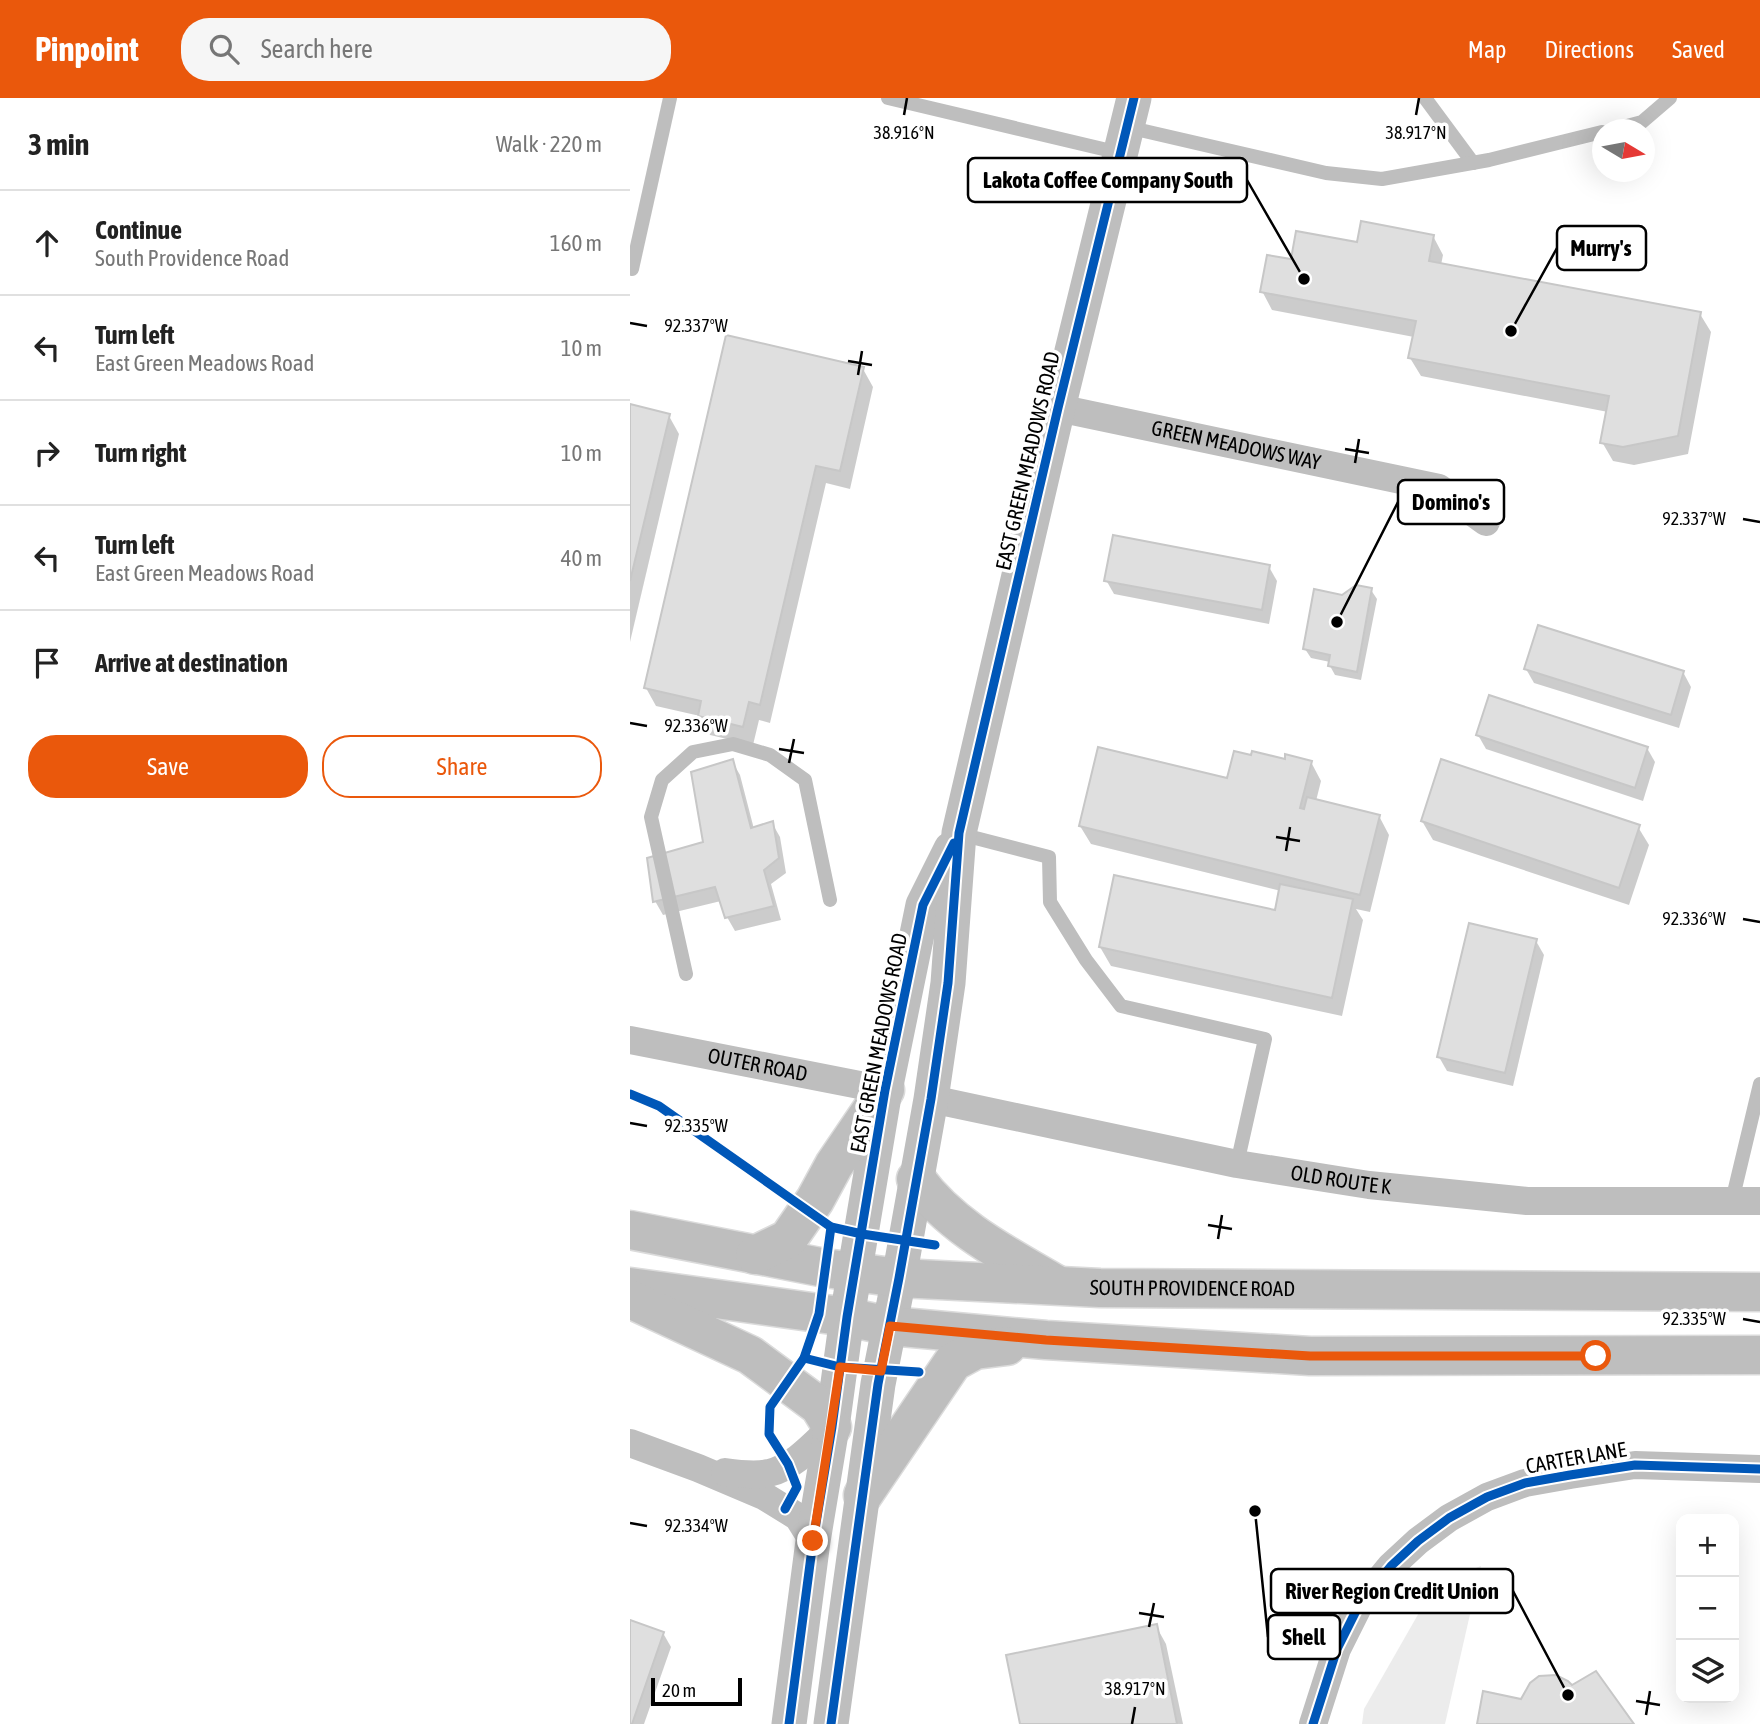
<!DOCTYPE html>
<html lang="en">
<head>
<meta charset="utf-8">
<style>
	:root { --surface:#fff; --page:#f6f6f6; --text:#222; --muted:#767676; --line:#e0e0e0; --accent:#ea580c }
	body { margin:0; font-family:"Asap Condensed",sans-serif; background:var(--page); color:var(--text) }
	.controls { position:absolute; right:21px; bottom:21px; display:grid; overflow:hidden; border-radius:14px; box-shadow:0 7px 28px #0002 }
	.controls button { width:63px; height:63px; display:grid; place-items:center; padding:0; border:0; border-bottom:2px solid var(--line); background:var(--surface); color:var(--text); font:35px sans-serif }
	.compass { position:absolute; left:962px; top:21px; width:63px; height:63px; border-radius:50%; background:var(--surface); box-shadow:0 7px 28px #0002; rotate:100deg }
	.scale { position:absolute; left:21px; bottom:18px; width:91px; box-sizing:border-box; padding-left:7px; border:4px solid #000; border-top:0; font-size:19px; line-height:24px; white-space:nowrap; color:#000; -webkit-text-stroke:5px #fff; paint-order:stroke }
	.stop { position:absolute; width:21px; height:21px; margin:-16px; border:5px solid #ea580c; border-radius:50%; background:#fff }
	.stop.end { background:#ea580c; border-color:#fff; box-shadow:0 2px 7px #0008 }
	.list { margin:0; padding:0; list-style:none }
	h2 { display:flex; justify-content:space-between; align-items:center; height:91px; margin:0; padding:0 28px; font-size:30px }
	h2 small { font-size:23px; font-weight:400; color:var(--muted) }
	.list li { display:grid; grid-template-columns:46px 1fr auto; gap:21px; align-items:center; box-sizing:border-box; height:105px; padding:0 28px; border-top:2px solid var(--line) }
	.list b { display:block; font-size:26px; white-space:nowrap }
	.list p { margin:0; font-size:23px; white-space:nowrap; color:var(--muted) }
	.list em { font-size:23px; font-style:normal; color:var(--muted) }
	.actions { display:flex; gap:14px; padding:21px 28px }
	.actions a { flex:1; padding:16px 0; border:2px solid var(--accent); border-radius:28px; text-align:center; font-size:24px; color:var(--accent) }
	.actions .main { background:var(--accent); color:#fff }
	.icon { flex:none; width:38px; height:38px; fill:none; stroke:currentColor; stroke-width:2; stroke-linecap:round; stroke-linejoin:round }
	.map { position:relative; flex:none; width:1130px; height:1626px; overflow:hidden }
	header { display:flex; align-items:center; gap:42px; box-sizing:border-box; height:98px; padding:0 35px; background:var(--accent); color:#fff }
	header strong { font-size:33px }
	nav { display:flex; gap:38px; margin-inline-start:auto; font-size:24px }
	.search { width:490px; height:63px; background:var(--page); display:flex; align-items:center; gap:18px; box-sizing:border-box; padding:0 24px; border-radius:28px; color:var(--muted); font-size:26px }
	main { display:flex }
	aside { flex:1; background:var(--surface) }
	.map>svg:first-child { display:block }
</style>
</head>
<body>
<header>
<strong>Pinpoint</strong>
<div class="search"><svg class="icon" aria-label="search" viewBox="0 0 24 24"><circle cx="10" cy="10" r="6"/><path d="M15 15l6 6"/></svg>Search here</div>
<nav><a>Map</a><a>Directions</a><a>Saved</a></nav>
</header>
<main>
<aside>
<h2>3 min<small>Walk · 220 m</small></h2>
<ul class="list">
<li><svg class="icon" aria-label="ahead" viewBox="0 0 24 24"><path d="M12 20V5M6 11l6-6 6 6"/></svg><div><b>Continue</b><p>South Providence Road</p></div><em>160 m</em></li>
<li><svg class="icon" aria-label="left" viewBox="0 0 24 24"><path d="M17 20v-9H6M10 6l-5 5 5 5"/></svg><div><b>Turn left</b><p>East Green Meadows Road</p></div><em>10 m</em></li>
<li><svg class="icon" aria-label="right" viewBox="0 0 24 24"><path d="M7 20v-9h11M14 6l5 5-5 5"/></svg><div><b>Turn right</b></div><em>10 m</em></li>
<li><svg class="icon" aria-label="left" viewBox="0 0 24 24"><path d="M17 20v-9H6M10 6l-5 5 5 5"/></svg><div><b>Turn left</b><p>East Green Meadows Road</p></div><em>40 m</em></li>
<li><svg class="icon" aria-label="arrive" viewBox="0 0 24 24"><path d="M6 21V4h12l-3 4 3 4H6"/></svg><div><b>Arrive at destination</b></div></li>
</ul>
<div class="actions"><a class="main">Save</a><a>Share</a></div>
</aside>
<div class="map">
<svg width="1130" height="1626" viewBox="0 0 1130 1626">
	<rect width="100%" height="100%" fill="#fff"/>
	<polygon fill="#ececec" points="851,1468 815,1626 732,1626 734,1611 806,1485"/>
	<g fill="#0003">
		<polygon points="803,138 813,157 811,167 1070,216 1081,234 1058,356 1004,367 983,363 972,344 978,314 791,278 780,260 784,239 642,212 632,193 663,164 728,146"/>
		<polygon points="233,271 243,289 220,391 196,385 140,625 129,622 123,647 80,637 70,618 26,608 16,590"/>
		<polygon points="0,308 39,318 49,336 0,544"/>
		<polygon points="639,469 647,483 639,526 484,496 476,482"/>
		<polygon points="741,492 747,501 731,582 705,577 700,568 700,564 681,560 675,551 712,498"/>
		<polygon points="896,571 1053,574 1061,589 1049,630 904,585"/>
		<polygon points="848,637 1017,650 1025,664 1013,703 856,651"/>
		<polygon points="102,663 110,677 124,731 142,725 150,739 156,775 141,786 151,822 105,833 97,819 91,803 33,817 25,803 75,745"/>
		<polygon points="656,663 681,664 691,683 686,703 749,718 759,737 740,814 726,811 733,822 712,918 481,868 470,849 646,814 651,793 461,746 450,728"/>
		<polygon points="792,723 1008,729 1019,747 999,807 803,742"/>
		<polygon points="906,843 914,857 883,988 817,973 809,959"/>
		<polygon points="0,1523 33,1535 41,1549 14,1626 0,1626"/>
		<polygon points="526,1528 536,1546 553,1626 392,1626"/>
	</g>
	<g fill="#dfdfdf" stroke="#c7c7c7" stroke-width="2">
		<polygon points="731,123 804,137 799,163 1071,214 1048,338 993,349 970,345 979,298 778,260 786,223 630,194 637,157 661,161 666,133 727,144"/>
		<polygon points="96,237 234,269 210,373 186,368 130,607 119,604 113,629 68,618 71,603 14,590"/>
		<polygon points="0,306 40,316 0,483"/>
		<polygon points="483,437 640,467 632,512 474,483"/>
		<polygon points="726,487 742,490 727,574 698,568 700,557 673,551 684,491 712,497"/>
		<polygon points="908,527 1054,573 1041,617 894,571"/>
		<polygon points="859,597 1018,649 1005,690 846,637"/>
		<polygon points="468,649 597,680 604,653 621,657 622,653 655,661 655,656 682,663 670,710 674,711 677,699 750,717 730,797 449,728"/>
		<polygon points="103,661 121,730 143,723 149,760 134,772 144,808 95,820 85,789 23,804 17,760 73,744 61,674"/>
		<polygon points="811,661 1010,727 989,790 791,723"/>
		<polygon points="484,777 645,812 650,786 723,801 702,900 469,849"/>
		<polygon points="839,825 907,841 875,975 807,959"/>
		<polygon points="0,1522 34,1534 2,1626 0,1626"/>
		<polygon points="527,1526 547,1626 390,1626 376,1557"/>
		<polygon points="966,1573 1004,1626 847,1626 853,1593 891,1601 900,1585 909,1578 926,1577 938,1583 942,1587"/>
	</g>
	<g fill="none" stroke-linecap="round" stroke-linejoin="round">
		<g stroke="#dbdbdb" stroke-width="41">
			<g id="primary">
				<path d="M286,1081C320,1128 374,1156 424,1185"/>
				<path id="s4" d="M0,1132L195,1170L269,1180L470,1190L1130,1194"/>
				<polyline points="125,1157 158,1141 185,1102 204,1067 255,992"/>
				<polyline points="0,1189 217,1219 260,1228 416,1242 680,1258 1130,1257"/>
				<polyline points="2,1202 120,1257 189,1308 202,1329"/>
				<polyline points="233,1397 323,1264 345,1252 377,1248"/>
			</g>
		</g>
		<g stroke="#bebebe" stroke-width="14">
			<polyline points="258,0 490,55"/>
			<polyline points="795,0 843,65"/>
			<polyline points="497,29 696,75 752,81 859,62 972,34"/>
			<polyline points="982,32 1012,24 1040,0"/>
			<polyline points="2,171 40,0"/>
			<polyline points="330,736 419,759 420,804 456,862 491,908 635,941 607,1066"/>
			<polyline points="56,876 21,719 32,682 63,654 103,646 140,657 175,682 200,802"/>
			<polyline points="1102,1103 1130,986"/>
		</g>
		<g stroke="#bebebe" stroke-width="28">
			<path id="s1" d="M428,310L809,390L856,424"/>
			<path id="s2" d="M0,942L255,992"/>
			<path id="s3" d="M301,1001L607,1066L739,1087L897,1103H1130"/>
			<polyline points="0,1345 68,1370 134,1398 168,1419 183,1443"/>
			<path d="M95,1374C109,1376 125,1378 139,1375C164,1369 184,1346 202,1329"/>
			<polyline points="683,1626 707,1551 729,1507 761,1468 788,1443 819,1420 857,1399 895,1385 940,1377 1005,1367 1130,1371"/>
		</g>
		<g stroke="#bebebe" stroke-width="35">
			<polyline points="159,1626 183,1443 202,1329 217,1219 255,992 293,807 321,751"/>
			<polyline points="201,1626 248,1286 269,1180 301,1001 318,885 329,735 428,310 504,0"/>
		</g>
		<use href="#primary" stroke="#bebebe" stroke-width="38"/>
		<g stroke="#fff" stroke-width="13">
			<g id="cycleway">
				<polyline points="0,996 29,1008 201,1129 232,1136 305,1147"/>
				<polyline points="174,1260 210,1269 289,1274"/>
				<polyline points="155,1411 167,1389 158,1366 139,1336 140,1309 174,1260 189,1216 201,1129"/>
				<polyline points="159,1626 183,1443 202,1329 217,1219 255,992 293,807 324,745"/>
				<polyline points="201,1626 248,1286 269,1180 301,1001 318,885 329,735 428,310 504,0"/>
				<polyline points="683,1626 707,1551 729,1507 761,1468 788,1443 819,1420 857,1399 895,1385 940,1377 1005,1367 1130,1371"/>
			</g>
		</g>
		<use href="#cycleway" stroke="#0057b8" stroke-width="9"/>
	</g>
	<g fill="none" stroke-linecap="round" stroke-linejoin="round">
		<polyline stroke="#ea580c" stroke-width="9" points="183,1443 210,1269 251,1273 260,1228 416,1242 680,1258 966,1258"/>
	</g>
	<path fill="none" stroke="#000" stroke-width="2.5" d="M274,17L277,0M786,17L789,0M0,225L17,228M218,263L242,267M228,277L232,253M715,351L739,355M725,365L729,341M1113,421L1130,424M0,625L17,628M149,651L174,655M159,665L164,641M646,739L670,743M656,753L660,729M1113,821L1130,824M0,1025L17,1028M578,1127L602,1131M588,1141L592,1117M1113,1221L1130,1224M0,1425L17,1428M509,1515L534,1519M519,1529L524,1505M1006,1603L1030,1607M1016,1617L1020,1593M502,1626L505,1609"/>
	<g text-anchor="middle" stroke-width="7" stroke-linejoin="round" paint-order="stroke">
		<g font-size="21" fill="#000" stroke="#fff">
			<text dy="7" stroke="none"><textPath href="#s1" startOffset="182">GREEN MEADOWS WAY</textPath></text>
			<text transform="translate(398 363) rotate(-77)" y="7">EAST GREEN MEADOWS ROAD</text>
			<text transform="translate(249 945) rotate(-79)" y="7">EAST GREEN MEADOWS ROAD</text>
			<text dy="7" stroke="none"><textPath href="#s2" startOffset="130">OUTER ROAD</textPath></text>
			<text dy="7" stroke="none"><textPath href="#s3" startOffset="418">OLD ROUTE K</textPath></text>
			<text dy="7" stroke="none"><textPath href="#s4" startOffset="567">SOUTH PROVIDENCE ROAD</textPath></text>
			<text transform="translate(946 1360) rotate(-10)" y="7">CARTER LANE</text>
		</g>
	</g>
	<g font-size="18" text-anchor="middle" fill="#000" stroke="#fff" stroke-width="7" stroke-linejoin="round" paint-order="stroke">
		<text x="274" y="41">38.916°N</text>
		<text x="786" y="41">38.917°N</text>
		<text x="66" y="234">92.337°W</text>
		<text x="1064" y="427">92.337°W</text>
		<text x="66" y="634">92.336°W</text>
		<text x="1064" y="827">92.336°W</text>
		<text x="66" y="1034">92.335°W</text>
		<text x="1064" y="1227">92.335°W</text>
		<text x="66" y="1434">92.334°W</text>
		<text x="505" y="1597">38.917°N</text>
	</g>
	<path fill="none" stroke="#000" stroke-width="2.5" d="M674 181L617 82M881 233L927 150M707 524L768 404M938 1597L883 1493M625 1413L638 1539"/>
	<g fill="#000" stroke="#fff" stroke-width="2.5">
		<circle cx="674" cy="181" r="7"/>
		<circle cx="881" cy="233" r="7"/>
		<circle cx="707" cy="524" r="7"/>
		<circle cx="938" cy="1597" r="7"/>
		<circle cx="625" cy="1413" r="7"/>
	</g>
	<g fill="#fff" stroke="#000" stroke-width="2.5">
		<rect x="338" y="60" width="279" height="44" rx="7"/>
		<rect x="927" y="128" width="89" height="44" rx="7"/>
		<rect x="768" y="382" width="106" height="44" rx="7"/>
		<rect x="641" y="1471" width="242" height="44" rx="7"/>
		<rect x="638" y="1517" width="72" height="44" rx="7"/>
	</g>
	<g font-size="23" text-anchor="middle" font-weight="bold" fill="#000">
		<text x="478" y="90">Lakota Coffee Company South</text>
		<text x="971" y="158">Murry's</text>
		<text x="821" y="412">Domino's</text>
		<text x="762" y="1501">River Region Credit Union</text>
		<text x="674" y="1547">Shell</text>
	</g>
</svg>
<div class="controls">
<button>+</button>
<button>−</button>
<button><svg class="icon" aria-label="layers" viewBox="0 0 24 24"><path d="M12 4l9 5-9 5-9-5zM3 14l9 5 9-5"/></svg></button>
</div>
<svg class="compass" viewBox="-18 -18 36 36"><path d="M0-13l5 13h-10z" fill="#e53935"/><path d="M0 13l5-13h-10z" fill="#767676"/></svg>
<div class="scale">20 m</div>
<div class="stop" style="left:966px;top:1258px"></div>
<div class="stop end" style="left:183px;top:1443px"></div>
</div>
</main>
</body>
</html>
